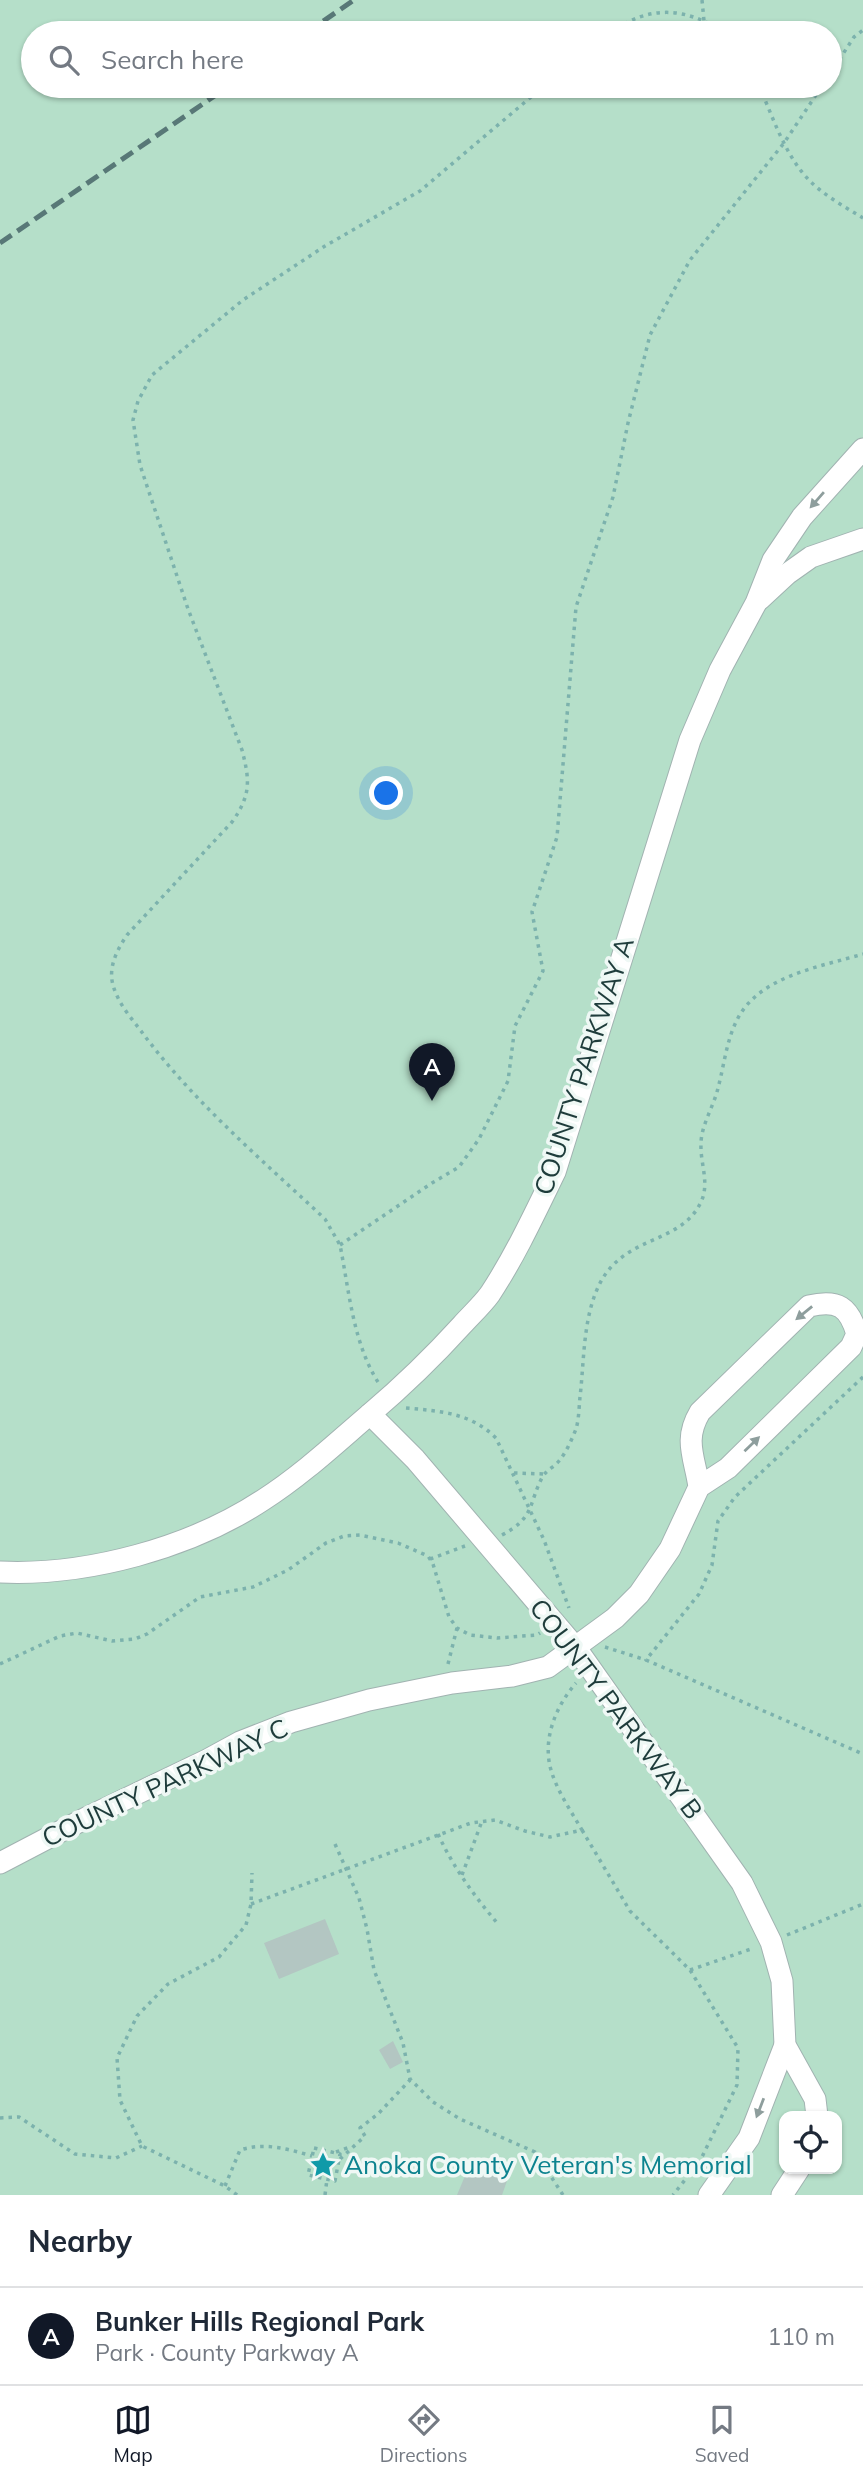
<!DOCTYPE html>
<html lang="en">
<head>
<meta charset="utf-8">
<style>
	:root { --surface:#fff; --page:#f2f2f3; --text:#1f2937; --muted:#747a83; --line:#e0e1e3; --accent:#111827 }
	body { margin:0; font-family:Mulish,sans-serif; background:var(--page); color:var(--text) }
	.controls { position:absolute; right:21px; bottom:21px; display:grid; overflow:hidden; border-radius:14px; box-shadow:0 2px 5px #0004 }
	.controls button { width:63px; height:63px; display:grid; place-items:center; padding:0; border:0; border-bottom:2px solid var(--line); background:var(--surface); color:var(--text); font:35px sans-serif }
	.you { position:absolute; left:387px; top:794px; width:24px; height:24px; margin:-18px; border:5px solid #fff; border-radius:50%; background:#1a73e8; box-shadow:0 0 0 10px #1a73e833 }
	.badge { display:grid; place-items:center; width:46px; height:46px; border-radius:50%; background:var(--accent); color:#fff; font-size:23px; font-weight:700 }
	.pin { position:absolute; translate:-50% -58px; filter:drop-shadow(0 2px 4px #0008) }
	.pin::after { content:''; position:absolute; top:37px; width:24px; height:21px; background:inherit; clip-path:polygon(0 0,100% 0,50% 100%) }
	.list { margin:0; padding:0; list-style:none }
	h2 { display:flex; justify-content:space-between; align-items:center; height:91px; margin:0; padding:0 28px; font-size:30px }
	h2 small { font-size:23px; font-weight:400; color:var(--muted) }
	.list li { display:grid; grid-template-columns:46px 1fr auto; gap:21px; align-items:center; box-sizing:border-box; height:98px; padding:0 28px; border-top:2px solid var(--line) }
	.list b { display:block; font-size:26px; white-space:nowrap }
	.list p { margin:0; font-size:23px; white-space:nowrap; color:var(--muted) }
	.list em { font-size:23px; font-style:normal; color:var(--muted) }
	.icon { flex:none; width:38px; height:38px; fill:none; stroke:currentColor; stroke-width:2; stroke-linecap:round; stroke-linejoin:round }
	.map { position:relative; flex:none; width:863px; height:2195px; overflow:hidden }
	.search { position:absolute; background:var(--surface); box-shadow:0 2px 5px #0004; left:21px; right:21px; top:21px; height:77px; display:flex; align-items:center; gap:18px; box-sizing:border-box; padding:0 24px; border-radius:38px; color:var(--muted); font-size:26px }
	.sheet { height:189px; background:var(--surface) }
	nav { display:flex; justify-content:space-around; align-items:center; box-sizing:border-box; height:98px; border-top:2px solid var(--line); background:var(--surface); font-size:19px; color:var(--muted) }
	nav a { display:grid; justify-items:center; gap:4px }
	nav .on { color:var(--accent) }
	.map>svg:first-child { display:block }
</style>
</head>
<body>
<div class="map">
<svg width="863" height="2195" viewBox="0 0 863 2195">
	<rect width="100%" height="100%" fill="#deebe8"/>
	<path fill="#b5dfc9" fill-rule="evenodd" d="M0,0H863V2195H0ZM33,33H830V86H33ZM784,2116H837V2169H784Z"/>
	<g fill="#b3c6c2">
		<polygon points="325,1919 339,1954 279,1979 264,1943"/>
		<polygon points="393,2041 403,2062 390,2069 379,2050"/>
		<polygon points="470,2164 507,2181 502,2195 457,2195"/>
	</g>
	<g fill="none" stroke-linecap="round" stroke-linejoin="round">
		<g stroke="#a1b3b1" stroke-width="23">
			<g id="minor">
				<polyline points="760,599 787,574 811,557 863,539"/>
				<polyline points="370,1414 415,1459 576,1648 742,1883 771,1942 782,1981 785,2045 815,2099 817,2116"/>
				<path d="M0,1572C87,1576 190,1548 263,1500C302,1475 335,1444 370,1414C403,1386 433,1357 462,1325C471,1315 482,1305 490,1294C515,1256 535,1213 555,1172L690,740L720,670L756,603L773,560L802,517L863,449"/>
				<path d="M0,1863L88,1817L207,1760L240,1742L291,1722L369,1700L452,1683L512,1676L548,1667L615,1618L639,1594L670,1549L699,1487L728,1468L851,1347L857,1334C849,1307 838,1299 809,1306L700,1412C683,1440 695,1458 699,1487"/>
				<polyline points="709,2195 749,2138 785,2045"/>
				<polyline points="782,2195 799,2169"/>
			</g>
		</g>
		<g stroke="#7cb2ad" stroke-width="3.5" stroke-dasharray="3.5 5" stroke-linecap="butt">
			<polyline points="702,0 704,21"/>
			<path d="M610,33C649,5 684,6 725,33"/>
			<polyline points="830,74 854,37 863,30"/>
			<path d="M759,86C773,117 785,156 810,181C825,196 845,207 863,218"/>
			<polyline points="340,1245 432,1183 459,1167 479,1139 508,1081 515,1026 543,971 532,912 557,837 576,607 613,497 628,423 650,335 690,260 784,143 822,86"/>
			<polyline points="863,1377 735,1497 718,1521 712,1565 699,1594 646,1660 863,1754"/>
			<path d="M378,1382C353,1343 349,1290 340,1245L325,1219C262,1160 196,1104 144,1035C133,1020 118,1004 113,985C108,967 117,950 127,935L232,822C251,795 250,781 242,750L188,609L140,465L133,420L138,401L152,375L243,300L325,246L420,191L544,86"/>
			<path d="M406,1408C440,1411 471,1413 496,1438L544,1540L569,1608"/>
			<polyline points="514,1473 544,1474"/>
			<path d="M502,1535C536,1517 528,1503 543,1476C547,1470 554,1467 559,1461C566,1453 572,1439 576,1429C579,1419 579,1407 580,1397C584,1363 583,1324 596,1292C619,1233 680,1247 701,1202C710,1183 700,1163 701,1144C701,1125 714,1106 718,1088C724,1066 726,1043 736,1022C757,976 820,967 863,954"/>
			<polyline points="430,1559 465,1546"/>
			<polyline points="605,1647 646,1660"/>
			<polyline points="0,1664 60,1636 77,1633 112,1641 135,1639 147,1634 200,1597 253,1587 288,1570 326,1543 344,1536 360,1535 398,1543 428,1556 433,1564 449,1617 457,1628 470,1635 497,1638 537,1635 540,1633"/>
			<polyline points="448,1664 457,1628"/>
			<polyline points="582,1830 630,1911 690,1970 738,2048 737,2085 700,2161 673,2195"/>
			<path d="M438,1834C453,1867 475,1897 498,1924"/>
			<polyline points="335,1844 359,1898 367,1929 374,1970 403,2043 410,2079 433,2102 460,2119 535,2152 563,2195"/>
			<polyline points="462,1875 482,1821"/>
			<path d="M251,1904L471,1823L495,1820L525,1831L550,1837L582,1830C571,1811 557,1791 551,1770C542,1739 556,1706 576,1683"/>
			<polyline points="787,1935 863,1904"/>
			<polyline points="690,1970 754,1948"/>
			<polyline points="0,2118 19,2117 75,2154 116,2158 142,2146"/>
			<polygon points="314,2148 340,2154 335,2181 308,2175"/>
			<polyline points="336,2152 350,2147"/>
			<polyline points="340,2159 365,2136 360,2128 378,2114 410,2080"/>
			<path d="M225,2186L240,2150C265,2142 288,2149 312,2156"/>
			<polyline points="237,2195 225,2186 142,2146 120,2100 117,2058 137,2016 168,1984 219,1957 246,1925 251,1904 252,1873"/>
			<polyline points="325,2195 327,2179"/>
		</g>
		<use href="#minor" stroke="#fff" stroke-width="21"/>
		<g stroke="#587877" stroke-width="5" stroke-dasharray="14 7" stroke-linecap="butt">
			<polyline points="306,33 354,0"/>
			<polyline points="0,243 229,86"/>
		</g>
	</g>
	<defs><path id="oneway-solid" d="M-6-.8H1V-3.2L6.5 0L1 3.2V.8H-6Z" transform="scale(1.75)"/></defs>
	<g fill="#8e9e9d">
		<use href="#oneway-solid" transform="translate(817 500) rotate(131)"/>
		<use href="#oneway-solid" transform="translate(804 1313) rotate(141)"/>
		<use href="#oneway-solid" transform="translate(752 1444) rotate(-44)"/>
		<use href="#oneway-solid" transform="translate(760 2108) rotate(111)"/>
	</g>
	<defs>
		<g id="sight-bare" transform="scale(2.1)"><path d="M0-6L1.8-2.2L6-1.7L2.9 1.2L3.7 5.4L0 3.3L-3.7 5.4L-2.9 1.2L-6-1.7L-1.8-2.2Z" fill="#0f9aa8" stroke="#eff8f5" stroke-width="2.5" paint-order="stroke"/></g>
	</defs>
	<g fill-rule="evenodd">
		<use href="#sight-bare" x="323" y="2165"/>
	</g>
	<g text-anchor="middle" stroke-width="7" stroke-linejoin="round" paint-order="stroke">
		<g font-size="26" fill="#1e3c3b" stroke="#eff8f5">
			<text transform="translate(584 1066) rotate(-72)" y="9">COUNTY PARKWAY A</text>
			<text transform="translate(616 1709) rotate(53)" y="9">COUNTY PARKWAY B</text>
			<text transform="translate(165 1783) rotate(-25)" y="9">COUNTY PARKWAY C</text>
		</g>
		<g font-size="26" fill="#0d838f" stroke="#eff8f5" text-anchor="start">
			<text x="344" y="2174">Anoka County Veteran's Memorial</text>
		</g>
	</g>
</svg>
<div class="controls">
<button><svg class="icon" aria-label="locate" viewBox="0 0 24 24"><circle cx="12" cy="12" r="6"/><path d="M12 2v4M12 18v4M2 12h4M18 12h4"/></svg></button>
</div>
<div class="you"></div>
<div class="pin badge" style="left:432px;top:1101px">A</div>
<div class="search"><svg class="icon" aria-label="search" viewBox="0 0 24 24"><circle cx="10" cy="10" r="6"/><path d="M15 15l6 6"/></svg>Search here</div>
</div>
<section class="sheet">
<h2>Nearby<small></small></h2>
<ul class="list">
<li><span class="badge">A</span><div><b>Bunker Hills Regional Park</b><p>Park · County Parkway A</p></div><em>110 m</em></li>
</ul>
</section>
<nav>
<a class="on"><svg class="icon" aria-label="map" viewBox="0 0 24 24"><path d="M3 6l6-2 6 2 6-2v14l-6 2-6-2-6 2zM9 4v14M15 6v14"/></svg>Map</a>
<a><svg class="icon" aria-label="directions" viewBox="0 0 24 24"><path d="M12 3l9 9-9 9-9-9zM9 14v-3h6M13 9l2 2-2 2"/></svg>Directions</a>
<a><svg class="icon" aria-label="saved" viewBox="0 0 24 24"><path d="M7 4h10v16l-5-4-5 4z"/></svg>Saved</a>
</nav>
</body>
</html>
